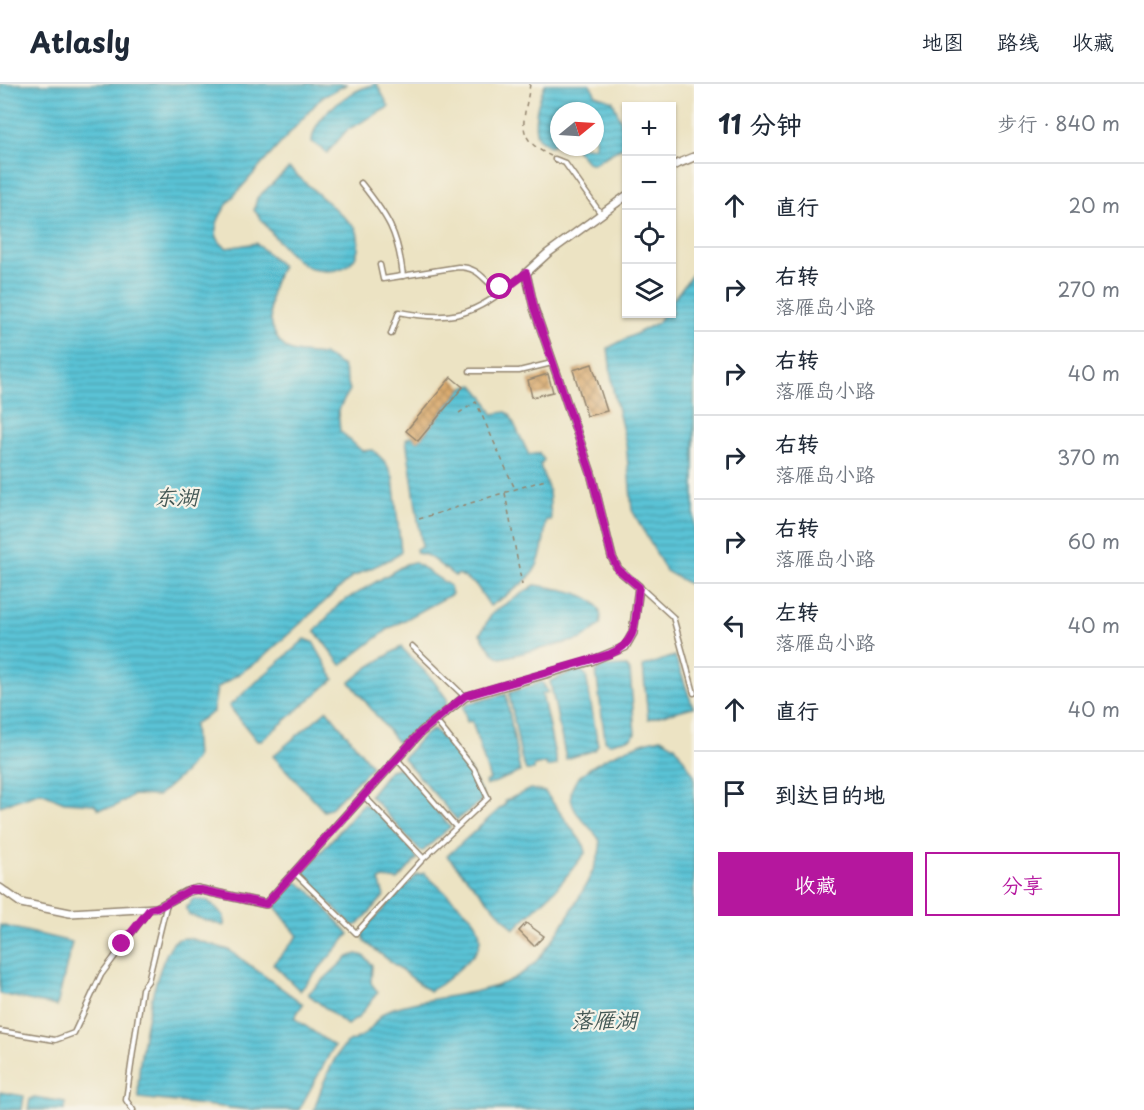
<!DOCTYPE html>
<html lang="zh">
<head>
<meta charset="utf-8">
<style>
	:root { --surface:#fff; --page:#f2f2f3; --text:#1f2937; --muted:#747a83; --line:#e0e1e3; --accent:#b5179e }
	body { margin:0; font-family:"Playpen Sans","LXGW WenKai TC",sans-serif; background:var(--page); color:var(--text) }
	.controls { position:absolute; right:18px; top:18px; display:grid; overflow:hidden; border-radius:0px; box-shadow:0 2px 4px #0004 }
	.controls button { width:54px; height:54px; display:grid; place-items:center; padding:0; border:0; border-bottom:2px solid var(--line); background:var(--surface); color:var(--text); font:30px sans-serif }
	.compass { position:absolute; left:550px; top:18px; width:54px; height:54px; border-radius:50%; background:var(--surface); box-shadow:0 2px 4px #0004; rotate:72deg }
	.stop { position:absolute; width:18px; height:18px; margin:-14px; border:4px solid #b5179e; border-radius:50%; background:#fff }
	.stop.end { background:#b5179e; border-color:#fff; box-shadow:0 2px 6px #0008 }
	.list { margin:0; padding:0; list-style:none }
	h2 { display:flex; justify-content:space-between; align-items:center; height:78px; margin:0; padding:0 24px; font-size:26px }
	h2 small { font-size:20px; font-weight:400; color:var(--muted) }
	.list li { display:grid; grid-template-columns:39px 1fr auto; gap:18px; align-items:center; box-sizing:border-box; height:84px; padding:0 24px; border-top:2px solid var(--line) }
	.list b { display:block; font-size:22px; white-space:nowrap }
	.list p { margin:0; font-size:20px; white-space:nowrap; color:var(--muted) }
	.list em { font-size:20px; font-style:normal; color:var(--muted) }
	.actions { display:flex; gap:12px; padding:18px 24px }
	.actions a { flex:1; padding:14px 0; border:2px solid var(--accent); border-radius:0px; text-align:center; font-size:21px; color:var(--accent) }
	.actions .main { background:var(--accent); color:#fff }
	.icon { flex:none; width:33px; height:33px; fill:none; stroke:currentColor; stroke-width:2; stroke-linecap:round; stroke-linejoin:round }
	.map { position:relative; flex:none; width:694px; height:1026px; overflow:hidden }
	header { display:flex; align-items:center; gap:36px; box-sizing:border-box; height:84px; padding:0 30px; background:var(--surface); border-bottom:2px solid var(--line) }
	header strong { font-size:28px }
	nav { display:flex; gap:33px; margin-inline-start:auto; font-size:21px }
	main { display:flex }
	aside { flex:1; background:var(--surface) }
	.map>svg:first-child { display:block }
</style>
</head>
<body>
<header>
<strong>Atlasly</strong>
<nav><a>地图</a><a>路线</a><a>收藏</a></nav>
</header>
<main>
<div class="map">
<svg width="694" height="1026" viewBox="0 0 694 1026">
	<defs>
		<pattern id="water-rules" width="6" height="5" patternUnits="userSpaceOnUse" patternTransform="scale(1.5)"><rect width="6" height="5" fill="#5ac3d6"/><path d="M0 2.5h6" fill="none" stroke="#4c9fad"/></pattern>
		<pattern id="building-cross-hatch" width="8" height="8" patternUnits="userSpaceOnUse" patternTransform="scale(1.5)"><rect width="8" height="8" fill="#d9a96c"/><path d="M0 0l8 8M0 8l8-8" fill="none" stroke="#b18a58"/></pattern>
	</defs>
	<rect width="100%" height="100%" fill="#f7f3e8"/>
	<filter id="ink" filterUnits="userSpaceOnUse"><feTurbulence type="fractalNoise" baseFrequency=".0167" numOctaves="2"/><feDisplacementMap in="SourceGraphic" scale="12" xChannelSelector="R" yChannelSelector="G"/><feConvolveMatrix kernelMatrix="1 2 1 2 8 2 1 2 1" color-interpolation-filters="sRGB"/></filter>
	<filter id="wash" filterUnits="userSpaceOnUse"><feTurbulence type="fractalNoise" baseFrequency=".008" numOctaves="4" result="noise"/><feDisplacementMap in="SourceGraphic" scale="24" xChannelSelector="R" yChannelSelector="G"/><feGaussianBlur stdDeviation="1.35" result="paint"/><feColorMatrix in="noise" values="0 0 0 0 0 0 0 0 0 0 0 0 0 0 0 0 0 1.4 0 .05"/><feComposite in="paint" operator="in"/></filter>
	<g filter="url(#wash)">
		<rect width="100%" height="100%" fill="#ece3c3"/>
		<g fill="url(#water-rules)" stroke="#4a767a" stroke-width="1.5">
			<path d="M0,0H347L321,14L232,114C221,128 205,151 227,164L256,159L282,182C268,205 263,245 286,264C294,271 313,269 323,271C331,273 336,279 343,282L350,306L338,326L340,347L362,367L373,366L386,379L393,393L401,467L395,473L352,493L260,576L217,604L213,628L194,640L196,673L184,689L158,712L133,711L114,723L99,725L94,720L64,718L41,708L0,722Z"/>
			<path d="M377,0L389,23L347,46L327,69L312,58C313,31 353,4 377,0Z"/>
			<path d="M545,0H590L596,11L613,17C618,33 627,45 626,61L593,80L587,78L574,63H595V27H559V59L549,62L538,54C531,39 539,14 545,0Z"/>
			<path d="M289,84L356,144C370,187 324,198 297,176C280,163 267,142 254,126L257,114Z"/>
			<polygon points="694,188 694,503 666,487 632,426 626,360 613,306 608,264 657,239 663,230 672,230 672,217"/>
			<path d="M474,301L484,313L493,330L506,328L510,331L529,371L539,369L544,376L540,381L549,407L551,436H546C541,491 534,493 490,522L476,501L459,490L455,492L428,472L417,469L416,465L422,463L406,355L412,352L418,357L463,303Z"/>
			<polygon points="414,478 450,502 452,510 390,544 341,581 315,547 340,519 406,480"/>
			<path d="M535,501C558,505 608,508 600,541L582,555L501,574L493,569L480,550L493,528Z"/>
			<polygon points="305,555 313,558 334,595 261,657 257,657 229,622"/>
			<polygon points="401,563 432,595 447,615 447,620 398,659 350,598 367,584"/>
			<polygon points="675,572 693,623 648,635 643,582"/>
			<polygon points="626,582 630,587 635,650 631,654 608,660 605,656 596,587 603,583"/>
			<polygon points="580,585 586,591 598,661 595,666 566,675 550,597"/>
			<polygon points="542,598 548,608 542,610 557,681 547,683 546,679 534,682 534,686 526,686 521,673 509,609"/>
			<polygon points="506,610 520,688 486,702 485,698 490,696 472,637 467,638 463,623 470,619"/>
			<polygon points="327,626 372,682 331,724 324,727 273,672"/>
			<polygon points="434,645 470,687 483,711 480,718 457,736 403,674 423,652"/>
			<path d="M661,654L675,662L694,691V1026H314C320,1007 330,980 342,964C347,957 358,955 365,950C375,942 378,930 391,925C439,908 504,916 539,874C554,856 604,780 600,758C599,751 580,735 575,726C571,718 569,708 574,700C584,680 639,658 661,654Z"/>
			<polygon points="401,683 450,743 423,767 420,767 370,711 390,686"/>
			<polygon points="530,705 545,708 584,761 586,768 556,805 514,845 447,772 506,719 505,717"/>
			<polygon points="363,720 373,724 413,767 417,775 398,796 384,794 379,796 384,812 359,840 353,842 301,791"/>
			<path d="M424,789L473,834C478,842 482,852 479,862C476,872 440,903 429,907L365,858L362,847L417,791Z"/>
			<polygon points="297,798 309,806 349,850 300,907 273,880 298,852 274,821 292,799"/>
			<polygon points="193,815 208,817 224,832 224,842 189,831 186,824"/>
			<polygon points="0,841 72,858 57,922 0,910"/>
			<path d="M189,854L229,866L303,920L294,934L334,962L299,1026H251L139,1014C134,987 155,875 175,857C180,854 183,854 189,854Z"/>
			<polygon points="357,870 364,872 372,881 371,899 378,908 358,934 347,941 309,911 309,909 348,873"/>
			<polygon points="0,1008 24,1012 22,1026 0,1026"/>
			<polygon points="34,1013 65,1018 65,1026 28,1026 30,1015"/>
		</g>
		<g id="blocks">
			<g fill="url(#building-cross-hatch)">
				<polygon points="592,280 607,327 587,332 573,286"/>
				<polygon points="548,290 553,308 532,313 528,296"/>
				<polygon points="451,293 463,303 418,357 406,347"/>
				<polygon points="526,839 544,852 534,862 519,847"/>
			</g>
		</g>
	</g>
	<g filter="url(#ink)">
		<use href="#blocks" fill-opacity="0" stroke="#948670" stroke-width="1.5"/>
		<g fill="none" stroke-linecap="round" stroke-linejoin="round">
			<g stroke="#948670" stroke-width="7">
				<g id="lane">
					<polyline points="555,75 565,79 601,130"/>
					<path d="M361,99C388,133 398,148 403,192"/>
					<path d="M380,181L383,195L458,183C494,183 482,223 526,190"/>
					<path d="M391,250L399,228C446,237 470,234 508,203"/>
					<polyline points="470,287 519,287 552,279"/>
					<polyline points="640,503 673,533 694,609"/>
					<polyline points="412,562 464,612"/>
					<polyline points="397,675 456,743"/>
					<polyline points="364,712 423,774"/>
					<polyline points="295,789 356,849 423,775 488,714 474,685 436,637"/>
					<polyline points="0,947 55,956 74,949 101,891 150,825"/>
					<polyline points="133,1026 126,1016 142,905 148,897 167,819"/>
				</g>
			</g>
			<g stroke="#948670" stroke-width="10">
				<g id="street">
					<polyline points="672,82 694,73"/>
					<polyline points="0,804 21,819 70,829 157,824 186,808 197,805 266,820 421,648 465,613 591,577 625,563 633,549 639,503 618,485 612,473 591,389 534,224 526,189 548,169 626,112"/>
				</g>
			</g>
			<g stroke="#948670" stroke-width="1.5" stroke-dasharray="4.5 4.5" stroke-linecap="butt">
				<path d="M530,0C525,37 512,53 551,72"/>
				<polyline points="459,329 476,318 515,405"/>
				<polyline points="505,409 522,501"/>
				<polyline points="419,435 545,396"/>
			</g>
			<use href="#lane" stroke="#fff" stroke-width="4"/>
			<use href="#street" stroke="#fff" stroke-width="7"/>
		</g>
	</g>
	<g fill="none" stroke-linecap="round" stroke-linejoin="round" filter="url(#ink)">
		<path stroke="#b5179e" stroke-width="8" d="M122,860L150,825L161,822L190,806H201L266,820L421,648L465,612L610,570C641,558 634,531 639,503L618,485L612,473L591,389L534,224L526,189L508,203H500"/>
	</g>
	<g text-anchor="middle" stroke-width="4.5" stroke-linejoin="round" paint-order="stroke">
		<g font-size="22" font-style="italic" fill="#445855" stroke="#f7f3e8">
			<text x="176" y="421">东湖</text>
			<text x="604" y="944">落雁湖</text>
		</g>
	</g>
</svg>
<div class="controls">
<button>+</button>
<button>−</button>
<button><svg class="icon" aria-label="locate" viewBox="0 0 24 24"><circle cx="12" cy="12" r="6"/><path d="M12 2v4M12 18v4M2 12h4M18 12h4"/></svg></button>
<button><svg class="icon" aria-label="layers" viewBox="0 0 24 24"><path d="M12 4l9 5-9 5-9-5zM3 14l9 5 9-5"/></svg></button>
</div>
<svg class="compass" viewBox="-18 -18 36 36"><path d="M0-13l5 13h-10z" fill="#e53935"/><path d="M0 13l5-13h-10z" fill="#747a83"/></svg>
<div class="stop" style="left:500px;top:203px"></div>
<div class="stop end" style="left:122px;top:860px"></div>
</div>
<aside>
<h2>11 分钟<small>步行 · 840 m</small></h2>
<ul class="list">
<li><svg class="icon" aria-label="ahead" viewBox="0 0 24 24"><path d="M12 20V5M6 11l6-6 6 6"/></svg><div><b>直行</b></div><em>20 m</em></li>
<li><svg class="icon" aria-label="right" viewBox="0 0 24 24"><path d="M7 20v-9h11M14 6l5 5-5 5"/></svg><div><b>右转</b><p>落雁岛小路</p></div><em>270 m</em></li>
<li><svg class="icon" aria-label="right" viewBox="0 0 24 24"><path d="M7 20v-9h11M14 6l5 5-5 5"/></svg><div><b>右转</b><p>落雁岛小路</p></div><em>40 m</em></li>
<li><svg class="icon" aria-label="right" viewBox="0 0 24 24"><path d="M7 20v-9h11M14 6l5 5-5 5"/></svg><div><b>右转</b><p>落雁岛小路</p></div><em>370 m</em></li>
<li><svg class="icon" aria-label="right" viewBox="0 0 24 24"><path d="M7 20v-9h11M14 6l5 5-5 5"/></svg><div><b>右转</b><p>落雁岛小路</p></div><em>60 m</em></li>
<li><svg class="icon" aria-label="left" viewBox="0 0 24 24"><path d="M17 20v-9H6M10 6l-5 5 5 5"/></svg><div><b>左转</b><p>落雁岛小路</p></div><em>40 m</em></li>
<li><svg class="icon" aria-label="ahead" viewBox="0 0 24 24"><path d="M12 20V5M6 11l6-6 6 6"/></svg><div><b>直行</b></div><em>40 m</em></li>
<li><svg class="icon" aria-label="arrive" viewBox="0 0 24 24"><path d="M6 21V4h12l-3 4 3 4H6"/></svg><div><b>到达目的地</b></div></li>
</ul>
<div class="actions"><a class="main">收藏</a><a>分享</a></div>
</aside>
</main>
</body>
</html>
